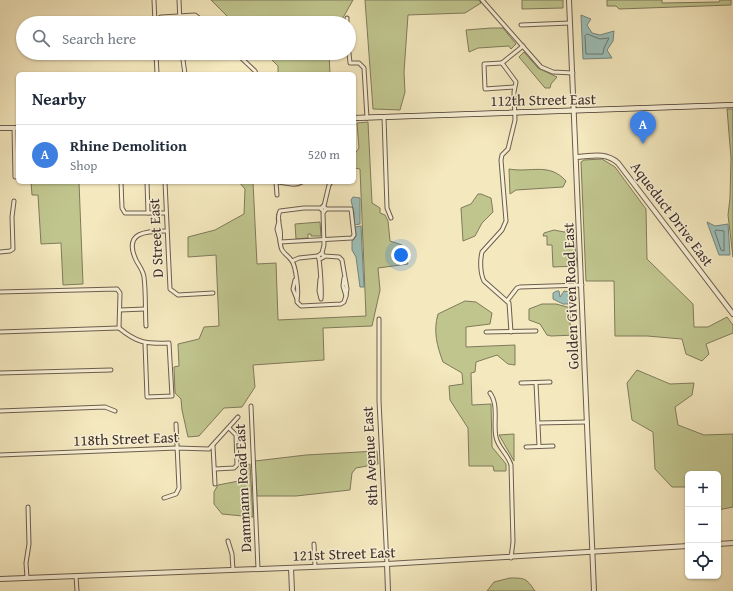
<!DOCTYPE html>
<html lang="en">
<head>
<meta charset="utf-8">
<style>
	:root { --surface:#fff; --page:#f2f2f3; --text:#1f2937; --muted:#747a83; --line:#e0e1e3; --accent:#8f2418 }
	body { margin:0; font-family:"Gentium Book Plus",serif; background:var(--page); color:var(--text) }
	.controls { position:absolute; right:12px; bottom:12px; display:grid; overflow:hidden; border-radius:6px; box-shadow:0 1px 3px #0004 }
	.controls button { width:36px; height:36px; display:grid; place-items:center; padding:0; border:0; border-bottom:1px solid var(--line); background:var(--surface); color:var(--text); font:20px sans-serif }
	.you { position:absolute; left:401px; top:255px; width:14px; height:14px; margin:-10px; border:3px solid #fff; border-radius:50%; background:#1a73e8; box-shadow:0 0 0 6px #1a73e833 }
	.badge { display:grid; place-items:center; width:26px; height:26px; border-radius:50%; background:var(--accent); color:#fff; font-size:13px; font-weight:700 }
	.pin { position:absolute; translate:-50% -33px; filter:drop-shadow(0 1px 2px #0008) }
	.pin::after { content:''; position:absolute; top:21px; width:14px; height:12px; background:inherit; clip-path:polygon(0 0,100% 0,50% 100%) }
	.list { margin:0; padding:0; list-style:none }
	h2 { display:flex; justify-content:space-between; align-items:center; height:52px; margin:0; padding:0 16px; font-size:17px }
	h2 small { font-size:13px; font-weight:400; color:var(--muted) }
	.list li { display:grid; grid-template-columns:26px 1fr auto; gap:12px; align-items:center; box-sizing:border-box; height:60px; padding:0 16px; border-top:1px solid var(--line) }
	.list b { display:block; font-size:15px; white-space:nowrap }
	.list p { margin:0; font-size:13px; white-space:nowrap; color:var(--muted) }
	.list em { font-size:13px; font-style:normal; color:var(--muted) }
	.icon { flex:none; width:22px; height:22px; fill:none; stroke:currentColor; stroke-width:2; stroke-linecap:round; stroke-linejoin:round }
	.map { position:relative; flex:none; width:733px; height:591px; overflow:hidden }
	.search { position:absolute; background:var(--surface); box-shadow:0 1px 3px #0004; left:16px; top:16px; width:340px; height:44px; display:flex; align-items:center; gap:10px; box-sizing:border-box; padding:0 14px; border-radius:22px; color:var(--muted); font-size:15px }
	.panel { position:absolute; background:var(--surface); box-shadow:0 1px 3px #0004; left:16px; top:72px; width:340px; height:112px; border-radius:6px }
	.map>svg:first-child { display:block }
</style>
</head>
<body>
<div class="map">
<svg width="733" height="591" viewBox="0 0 733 591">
	<rect width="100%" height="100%" fill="#f4e8be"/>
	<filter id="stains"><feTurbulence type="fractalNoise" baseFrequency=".005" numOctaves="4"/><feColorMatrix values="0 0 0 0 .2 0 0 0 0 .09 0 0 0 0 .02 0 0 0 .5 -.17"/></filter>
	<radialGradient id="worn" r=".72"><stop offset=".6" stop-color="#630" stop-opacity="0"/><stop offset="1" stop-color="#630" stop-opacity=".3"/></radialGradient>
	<g fill="#c0c58e" stroke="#7f7a5c">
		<polygon points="211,0 353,0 340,23 234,23"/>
		<polygon points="365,0 479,0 481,3 465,13 408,15 404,72 405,92 400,110 373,109"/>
		<polygon points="522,0 563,0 563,8 522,9"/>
		<polygon points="607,0 662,0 662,3 719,2 720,0 731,0 731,5 619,9 616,6 607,6"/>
		<polygon points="491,28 503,28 516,44 511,49 509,46 478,48 469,52 466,30"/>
		<polygon points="524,52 538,68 557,77 551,84 550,88 545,88 519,57"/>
		<polygon points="265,53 329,53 330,74 278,74 278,66"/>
		<polygon points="727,109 733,109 733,257 728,215 730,198 731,158"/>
		<polygon points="368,122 372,203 380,208 380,213 385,215 388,221 390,241 402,245 408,264 378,268 380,290 372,326 323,328 324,360 253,365 255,387 242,407 224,408 199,436 188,437 182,410 181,399 175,393 174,367 179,366 178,344 199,339 204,327 219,326 216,255 188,257 188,237 215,230 244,214 245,189 239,182 253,182 257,264 276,263 278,320 366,316 360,169 354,168 354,155 359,148 357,123"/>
		<polygon points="602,159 615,167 646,209 647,259 693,304 694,327 708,327 727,317 733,325 733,333 706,344 709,354 702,361 686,354 682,339 647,336 615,336 614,281 586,281 581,162 584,160"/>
		<path d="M509,169C531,173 549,162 566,181L563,187L516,190L510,194Z"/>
		<polygon points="31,182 79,182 83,284 63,285 61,243 41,244 38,195 32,195"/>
		<polygon points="478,194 481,194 491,198 493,212 482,223 475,236 463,241 461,208 471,204"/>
		<polygon points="320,222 321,236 311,236 311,234 308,234 308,238 296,239 295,224"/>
		<polygon points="554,230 564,232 574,230 577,266 553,267 552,245 547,245 547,236 543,236 544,233"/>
		<path d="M465,301L476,302L492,313L490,324L466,327V347L515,345V365L508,364L497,355L476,362L475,372L471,373L472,405L491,404L492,447L506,464V471H494L493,466H469L468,428L450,400L449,386L463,384L462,373L443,362C437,346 433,331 438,314Z"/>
		<polygon points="542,304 556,304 571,308 570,324 576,335 551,336 547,335 540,324 529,320 529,309"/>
		<polygon points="637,370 670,384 694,383 692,395 675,407 678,425 704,435 733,434 733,507 718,510 718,474 688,474 688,487 672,487 655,469 653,432 632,420 627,383"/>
		<polygon points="514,434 514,461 499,435"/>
		<polygon points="377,451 378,464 356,468 352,473 350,490 296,496 257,496 255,461 306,455"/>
		<polygon points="250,464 253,517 222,514 214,504 214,492 218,485 239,481 243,466"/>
		<path d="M510,578C525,578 526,578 535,591H487L494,582Z"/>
	</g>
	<g fill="#9dbfb8" stroke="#77857f">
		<polygon points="581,15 591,19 587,25 592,33 600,35 614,31 613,41 607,50 612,58 583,59"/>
		<polygon points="353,197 360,198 360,224 354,225 354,213 351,200"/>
		<polygon points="707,222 715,226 728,224 730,255 719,255"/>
		<polygon points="361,226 364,287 360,287 356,257 352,250 352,241 356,235 355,227"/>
		<polygon points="557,291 559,291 560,297 564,291 570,292 571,297 568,304 563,304 553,299 553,293"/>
	</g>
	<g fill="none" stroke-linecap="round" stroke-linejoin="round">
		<g stroke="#6e7770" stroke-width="1">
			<polygon points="587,34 600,39 609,38 604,48 603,54 586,54 585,36"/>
			<polygon points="716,230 724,231 724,251 721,250 715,232"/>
		</g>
		<polyline stroke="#77857f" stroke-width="1" points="733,106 733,136"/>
		<g stroke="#6c5d4e" stroke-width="5">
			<g id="minor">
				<polyline points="154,0 155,23"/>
				<polyline points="179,0 180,23"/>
				<polyline points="482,0 541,67 553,72 573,73"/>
				<polyline points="347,18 347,23"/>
				<polyline points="155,20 161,17 195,15 205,23"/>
				<polyline points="521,25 570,23"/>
				<polyline points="156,53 157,74"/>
				<polyline points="182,53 185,74"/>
				<polyline points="236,53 255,71 256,74"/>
				<polyline points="349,53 350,63 359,63 364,68 367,118"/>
				<path d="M502,63L516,82L514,92L515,120L508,149L502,155L501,160L506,221L502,230L482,252C480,260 480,273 484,281L509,303L511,332"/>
				<polyline points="502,63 484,64 485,89 514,87"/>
				<polyline points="502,63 523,46"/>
				<polyline points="384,117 387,208 391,218"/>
				<polyline points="14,128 15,177"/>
				<polyline points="121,182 122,208 125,213 165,213"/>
				<polyline points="147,182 148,213"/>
				<polyline points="165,182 170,289 178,295 213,293"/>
				<path d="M276,182C285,182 293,187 302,182"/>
				<polyline points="276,182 277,195"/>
				<polyline points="324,206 329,185 331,182"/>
				<path d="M279,221L277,229L280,240C283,230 275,220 280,211L304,208H321"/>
				<path d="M280,240C281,255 285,251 292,261C296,267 299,292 297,299L293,289L295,280"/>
				<polyline points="280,242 352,238 354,235 351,209 326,209"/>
				<polyline points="0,252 10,251 13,249 12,217 14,201"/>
				<polyline points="322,253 324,245 323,213 326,209 323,206 321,209 323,211"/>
				<polyline points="324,256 339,257 342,260 347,289 346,296 343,286 344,278"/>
				<polyline points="292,261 299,258 318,256"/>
				<path d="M320,279L319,291L321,299C322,293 320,259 318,256L322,253L324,257L320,259"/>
				<polyline points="0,292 117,289 120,293 119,328"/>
				<polyline points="297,299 297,302 301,306 341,304 344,302 346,296"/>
				<polyline points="507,301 517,288 520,287 582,285"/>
				<polyline points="120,310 145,309"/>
				<polyline points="379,319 379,401 387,564"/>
				<path d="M146,326C145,310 146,293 144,277C143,270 139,266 136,260C123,232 146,231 166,231"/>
				<path d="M119,328C137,343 146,344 169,343L172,396L147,397L145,344"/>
				<polyline points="0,332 119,328"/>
				<polyline points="486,332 536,331"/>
				<polyline points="0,373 111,370"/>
				<polyline points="521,383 550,382"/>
				<polyline points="536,383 539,446"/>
				<path d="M490,393C499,405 493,424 496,437C498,448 508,454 511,465L513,542L511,558"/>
				<polyline points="251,406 258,569"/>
				<polyline points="0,411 105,407 115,411"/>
				<polyline points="538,423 587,422"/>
				<polyline points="213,446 215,484"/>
				<polyline points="526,447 553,446"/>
				<polyline points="0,455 177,448 209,449 238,417"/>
				<polyline points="215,469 234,468 237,465 236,435 229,428"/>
				<polyline points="164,498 176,494 179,488 176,424"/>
				<polyline points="228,541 232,554 233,570"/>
				<polyline points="314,544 315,567"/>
				<polyline points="76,576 77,591"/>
				<polyline points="27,578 26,563 29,544 28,507"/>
			</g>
		</g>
		<g stroke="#6c5d4e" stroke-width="6">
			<g id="tertiary">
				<polyline points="569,0 594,591"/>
				<path d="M577,157C592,156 606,152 618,163L733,314"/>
				<polyline points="718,544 733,543"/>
				<polyline points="387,564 388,591"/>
				<polyline points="291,568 292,591"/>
				<polyline points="0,579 387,564 688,546"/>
			</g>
		</g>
		<g stroke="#3e2f29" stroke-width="6">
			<g id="secondary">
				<polyline points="354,118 733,105"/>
				<polyline points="0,128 18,128"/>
			</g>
		</g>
		<use href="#minor" stroke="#f8f0d5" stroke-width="3"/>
		<use href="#tertiary" stroke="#f8f0d5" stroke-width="4"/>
		<use href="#secondary" stroke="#f8f0d5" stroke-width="4.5"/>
	</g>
	<g text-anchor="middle" stroke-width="3" stroke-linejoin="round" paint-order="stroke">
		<g font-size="15" fill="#3e2f29" stroke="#f8f0d5">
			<text transform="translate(543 100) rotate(-1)" y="5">112th Street East</text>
			<text transform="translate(672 214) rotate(53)" y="5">Aqueduct Drive East</text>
			<text transform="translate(156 238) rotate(-93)" y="5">D Street East</text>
			<text transform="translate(571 296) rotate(-92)" y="5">Golden Given Road East</text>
			<text transform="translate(126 439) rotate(-2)" y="5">118th Street East</text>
			<text transform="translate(370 456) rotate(-93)" y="5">8th Avenue East</text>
			<text transform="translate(243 488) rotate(-93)" y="5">Dammann Road East</text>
			<text transform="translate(344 554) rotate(-2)" y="5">121st Street East</text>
		</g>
	</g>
	<rect width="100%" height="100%" filter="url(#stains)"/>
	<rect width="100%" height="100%" fill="url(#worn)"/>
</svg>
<div class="controls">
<button>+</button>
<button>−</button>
<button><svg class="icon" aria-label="locate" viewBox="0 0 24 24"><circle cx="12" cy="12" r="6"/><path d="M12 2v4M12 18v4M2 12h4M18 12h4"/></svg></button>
</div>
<div class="you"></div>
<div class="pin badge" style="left:643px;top:144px;background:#3f7fe0">A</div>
<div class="search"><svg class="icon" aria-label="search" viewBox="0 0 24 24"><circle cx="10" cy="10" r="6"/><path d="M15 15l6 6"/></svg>Search here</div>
<section class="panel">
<h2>Nearby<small></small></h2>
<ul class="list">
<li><span class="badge" style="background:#3f7fe0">A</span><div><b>Rhine Demolition</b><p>Shop</p></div><em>520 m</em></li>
</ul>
</section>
</div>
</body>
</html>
